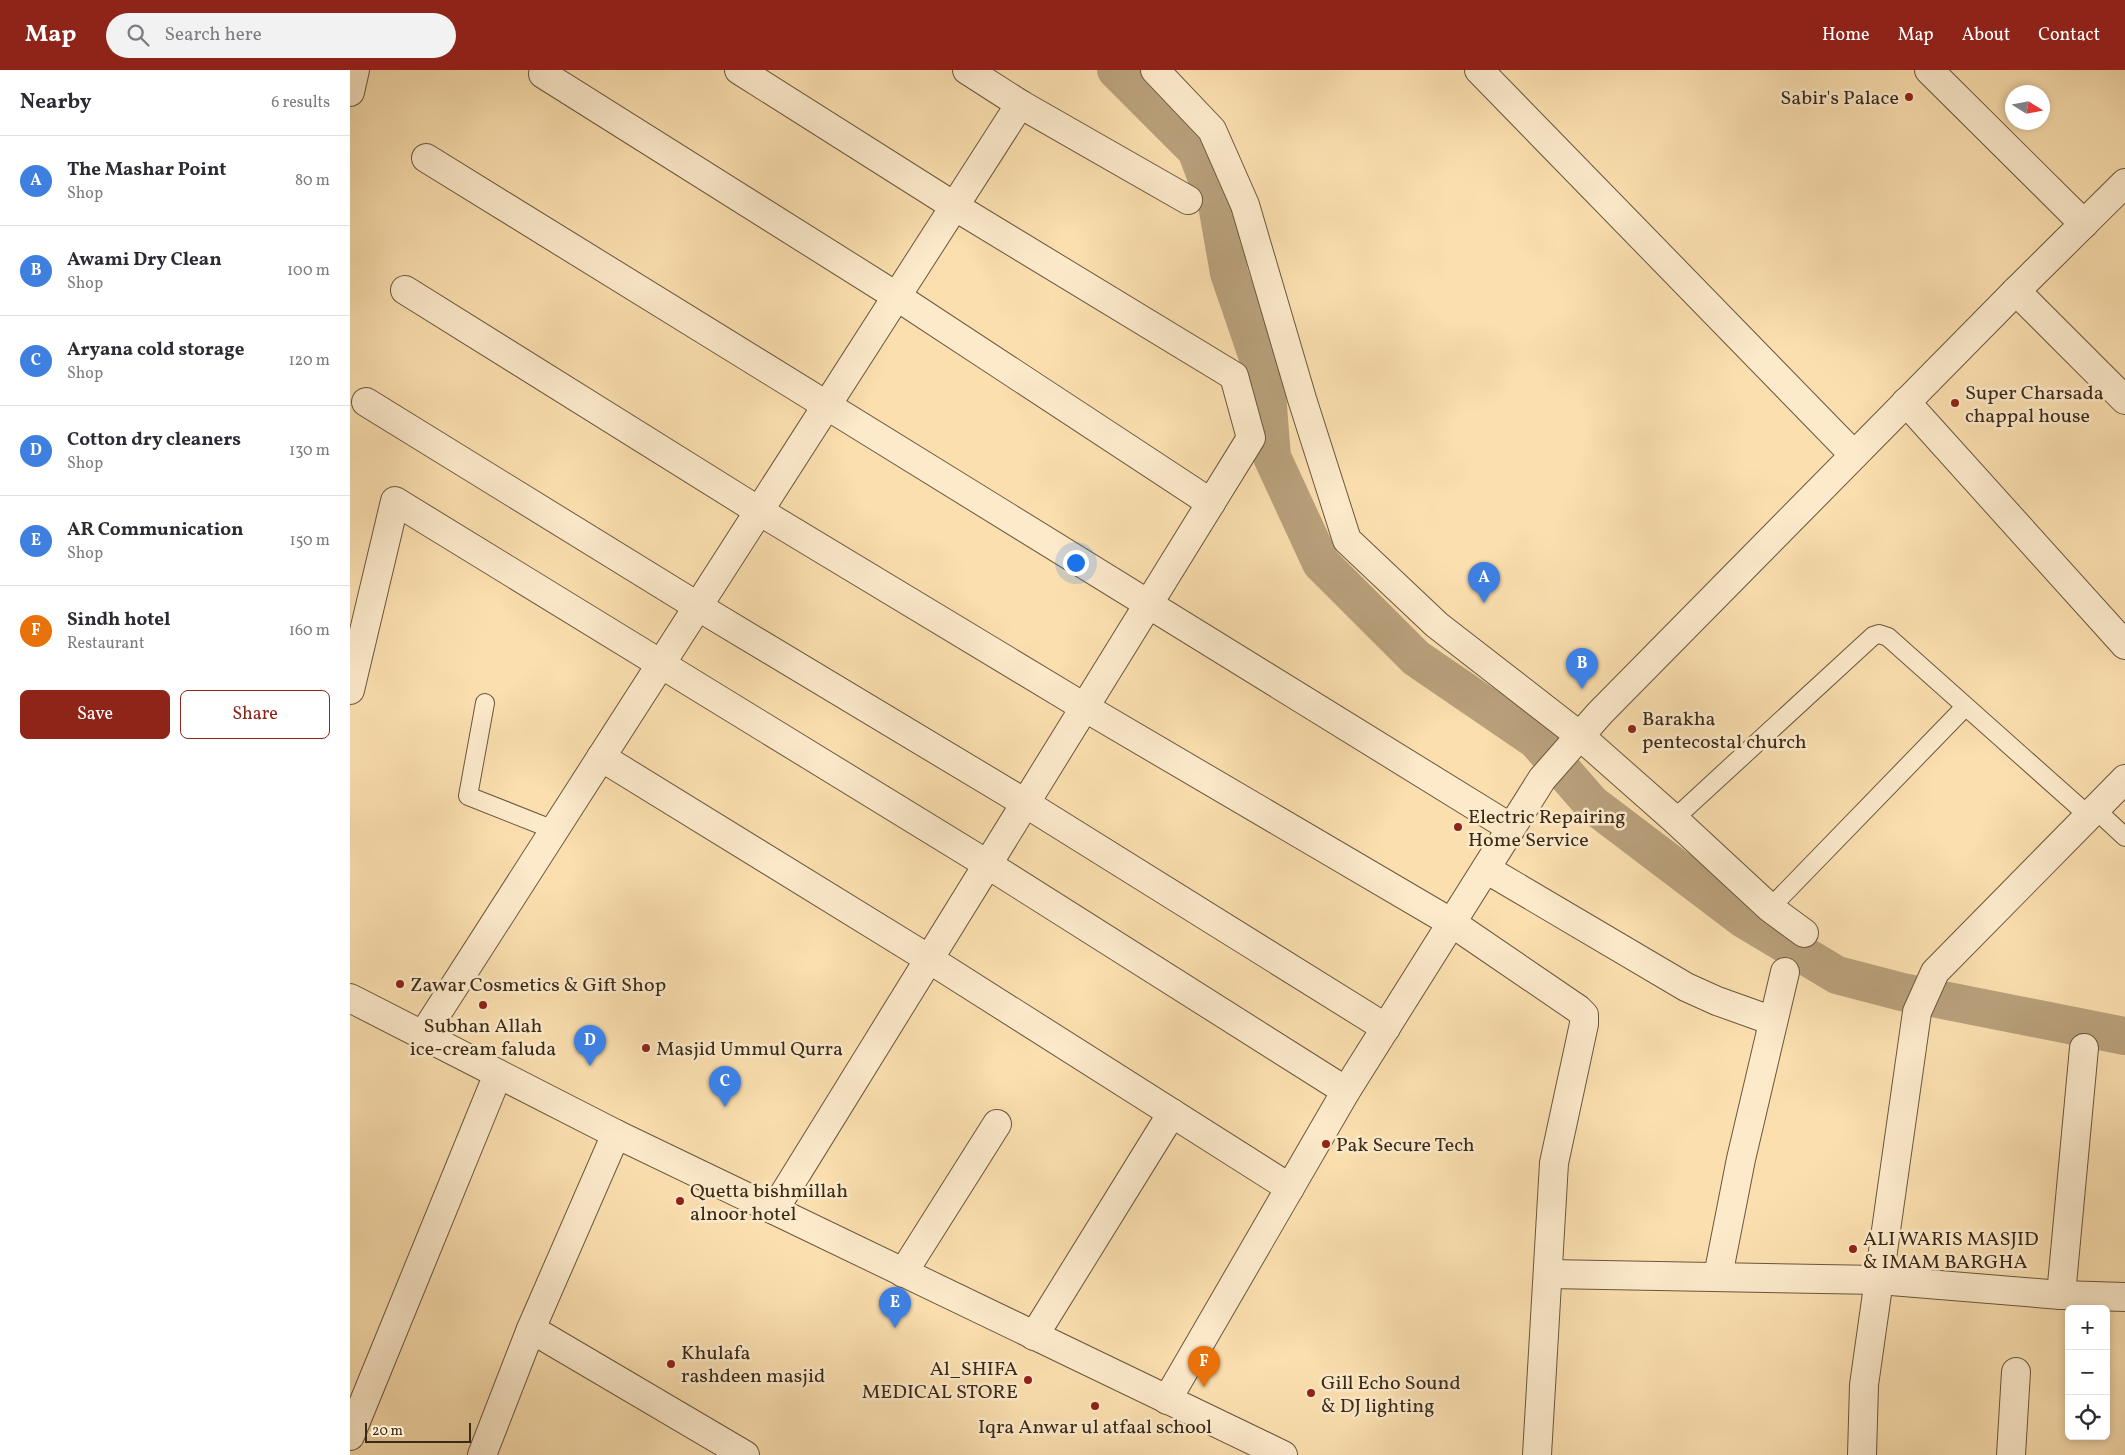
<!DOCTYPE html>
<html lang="en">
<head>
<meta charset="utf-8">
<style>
	:root { --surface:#fff; --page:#f2f2f3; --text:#2b2b33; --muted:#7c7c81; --line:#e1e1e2; --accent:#8f2418 }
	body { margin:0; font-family:Vollkorn,serif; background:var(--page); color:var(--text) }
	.controls { position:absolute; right:15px; bottom:15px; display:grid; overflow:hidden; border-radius:8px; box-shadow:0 2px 8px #0003 }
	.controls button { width:45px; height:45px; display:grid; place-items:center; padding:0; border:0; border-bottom:1px solid var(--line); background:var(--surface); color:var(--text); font:25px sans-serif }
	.compass { position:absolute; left:1655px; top:15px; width:45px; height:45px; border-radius:50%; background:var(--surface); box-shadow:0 2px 8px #0003; rotate:101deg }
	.scale { position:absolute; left:15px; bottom:12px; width:106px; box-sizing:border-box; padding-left:5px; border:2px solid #3a2a18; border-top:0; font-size:14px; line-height:18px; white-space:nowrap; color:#3a2a18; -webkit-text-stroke:4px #fceacb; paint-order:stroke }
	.you { position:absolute; left:725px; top:492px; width:18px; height:18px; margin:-12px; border:4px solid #fff; border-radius:50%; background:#1a73e8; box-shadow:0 0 0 8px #1a73e833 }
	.badge { display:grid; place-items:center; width:32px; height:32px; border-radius:50%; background:var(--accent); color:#fff; font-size:16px; font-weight:700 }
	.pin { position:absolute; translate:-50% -41px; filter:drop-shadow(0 1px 2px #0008) }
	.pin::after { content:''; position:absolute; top:26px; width:18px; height:15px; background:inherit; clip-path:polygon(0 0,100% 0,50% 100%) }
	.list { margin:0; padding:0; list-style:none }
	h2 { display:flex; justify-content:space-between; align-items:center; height:65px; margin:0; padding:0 20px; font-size:21px }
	h2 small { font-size:16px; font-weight:400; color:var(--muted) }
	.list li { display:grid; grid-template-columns:32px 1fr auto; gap:15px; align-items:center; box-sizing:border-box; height:90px; padding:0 20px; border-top:1px solid var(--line) }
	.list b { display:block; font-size:19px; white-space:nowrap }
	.list p { margin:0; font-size:16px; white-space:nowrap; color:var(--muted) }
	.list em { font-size:16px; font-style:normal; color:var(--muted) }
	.actions { display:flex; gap:10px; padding:15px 20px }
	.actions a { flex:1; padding:11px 0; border:1px solid var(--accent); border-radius:8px; text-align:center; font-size:18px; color:var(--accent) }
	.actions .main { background:var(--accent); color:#fff }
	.icon { flex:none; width:28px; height:28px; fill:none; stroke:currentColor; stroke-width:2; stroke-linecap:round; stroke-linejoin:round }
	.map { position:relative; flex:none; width:1775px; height:1385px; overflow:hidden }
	header { display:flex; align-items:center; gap:30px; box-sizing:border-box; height:70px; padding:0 25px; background:var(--accent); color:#fff }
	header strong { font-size:24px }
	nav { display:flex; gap:28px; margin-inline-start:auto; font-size:18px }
	.search { width:350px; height:45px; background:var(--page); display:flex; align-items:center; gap:12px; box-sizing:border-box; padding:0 18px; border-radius:28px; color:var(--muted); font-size:19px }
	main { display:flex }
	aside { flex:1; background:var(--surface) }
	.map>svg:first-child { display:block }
</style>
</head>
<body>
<header>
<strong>Map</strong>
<div class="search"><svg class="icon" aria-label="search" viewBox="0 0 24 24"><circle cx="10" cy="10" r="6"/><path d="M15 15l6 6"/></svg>Search here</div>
<nav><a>Home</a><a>Map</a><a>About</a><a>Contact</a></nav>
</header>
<main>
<aside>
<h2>Nearby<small>6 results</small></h2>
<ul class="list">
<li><span class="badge" style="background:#3f7fe0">A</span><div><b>The Mashar Point</b><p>Shop</p></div><em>80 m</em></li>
<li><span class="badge" style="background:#3f7fe0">B</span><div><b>Awami Dry Clean</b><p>Shop</p></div><em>100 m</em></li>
<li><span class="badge" style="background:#3f7fe0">C</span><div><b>Aryana cold storage</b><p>Shop</p></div><em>120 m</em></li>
<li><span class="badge" style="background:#3f7fe0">D</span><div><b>Cotton dry cleaners</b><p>Shop</p></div><em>130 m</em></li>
<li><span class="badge" style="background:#3f7fe0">E</span><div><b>AR Communication</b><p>Shop</p></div><em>150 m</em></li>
<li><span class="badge" style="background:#e8710a">F</span><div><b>Sindh hotel</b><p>Restaurant</p></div><em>160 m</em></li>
</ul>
<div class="actions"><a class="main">Save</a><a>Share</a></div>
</aside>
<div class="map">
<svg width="1775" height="1385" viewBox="0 0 1775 1385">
	<rect width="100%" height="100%" fill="#fbdfaf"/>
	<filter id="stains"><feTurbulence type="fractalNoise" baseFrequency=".004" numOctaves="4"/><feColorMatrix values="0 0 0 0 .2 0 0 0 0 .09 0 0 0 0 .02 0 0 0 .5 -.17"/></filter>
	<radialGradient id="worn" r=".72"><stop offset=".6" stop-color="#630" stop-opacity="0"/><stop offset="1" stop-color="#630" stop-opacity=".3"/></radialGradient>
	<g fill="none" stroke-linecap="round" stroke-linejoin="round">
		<polyline stroke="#b9a17c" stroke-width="38" points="766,0 846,80 867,135 879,203 916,311 922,387 971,493 1066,588 1186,670 1242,734 1395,850 1487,905 1552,922 1775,966"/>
		<g stroke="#6a573e" stroke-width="20">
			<g id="service">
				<polyline points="135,633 118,726 204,760"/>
				<polyline points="1745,739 1775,767"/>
				<polyline points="1324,749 1523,566 1529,564 1538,567 1739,746"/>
				<polyline points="1420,838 1615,637"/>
			</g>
		</g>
		<g stroke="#6a573e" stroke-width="30">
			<g id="minor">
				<polyline points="389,0 604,136 884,306 901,368 424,1140"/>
				<polyline points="617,0 670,34 838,130"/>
				<polyline points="805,0 862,60 895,135 952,329 997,470 1087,555 1230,666 1324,749 1420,838 1454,863"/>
				<polyline points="1129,0 1504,385"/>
				<polyline points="1579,0 1734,154"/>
				<polyline points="193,4 546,226 861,433"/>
				<polyline points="0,22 5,0"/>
				<path d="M76,88C438,312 801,533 1161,758"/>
				<polyline points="55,220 409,441 734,637 1102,853 1228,939 1234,945 1234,954 1204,1093 1187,1385"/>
				<polyline points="1666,221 1775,330"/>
				<polyline points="16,332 347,536 675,733 1036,958"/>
				<polyline points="1556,332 1775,575"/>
				<polyline points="0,620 45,431 637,794 996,1021"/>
				<polyline points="251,687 579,889 940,1118"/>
				<polyline points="1136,799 1336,917 1367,931 1423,951"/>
				<polyline points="0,928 266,1064 933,1385"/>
				<polyline points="73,965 670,34"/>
				<polyline points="553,1203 647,1054"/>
				<polyline points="1199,1204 1529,1210 1711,1225 1775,1227"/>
				<polyline points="1368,1206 1391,1089 1435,902"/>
				<polyline points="1711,1225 1734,978"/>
				<polyline points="181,1259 395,1385"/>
				<polyline points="684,1266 822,1043"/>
				<polyline points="817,1330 996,1021 1192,709 1250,643 1666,221 1775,113"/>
				<polyline points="0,1366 148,1004"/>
				<polyline points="132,1385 181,1259 266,1064"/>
				<polyline points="1512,1385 1514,1315 1567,942 1585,902 1775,709"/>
				<polyline points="1661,1385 1666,1302"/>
			</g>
		</g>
		<use href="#service" stroke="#fceacb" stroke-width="18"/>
		<use href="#minor" stroke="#fceacb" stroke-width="28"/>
	</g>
	<g fill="#8f2418" stroke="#fceacb" stroke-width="2">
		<circle cx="1559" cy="27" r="5"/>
		<circle cx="1605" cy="333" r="5"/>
		<circle cx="1282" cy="659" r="5"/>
		<circle cx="1108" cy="757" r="5"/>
		<circle cx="50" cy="914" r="5"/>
		<circle cx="133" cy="935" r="5"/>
		<circle cx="296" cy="978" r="5"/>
		<circle cx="976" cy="1074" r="5"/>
		<circle cx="330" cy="1131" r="5"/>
		<circle cx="1503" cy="1179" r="5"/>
		<circle cx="321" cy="1294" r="5"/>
		<circle cx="678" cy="1310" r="5"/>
		<circle cx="961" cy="1323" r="5"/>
		<circle cx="745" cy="1336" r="5"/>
	</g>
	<g text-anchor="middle" stroke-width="5" stroke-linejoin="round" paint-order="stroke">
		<g font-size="20" fill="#3a2a18" stroke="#fceacb" text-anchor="start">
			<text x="1549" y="34" text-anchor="end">Sabir's Palace</text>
			<text x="1615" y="329">Super Charsada<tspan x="1615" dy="23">chappal house</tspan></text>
			<text x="1292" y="655">Barakha<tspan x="1292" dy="23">pentecostal church</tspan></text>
			<text x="1118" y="753">Electric Repairing<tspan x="1118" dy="23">Home Service</tspan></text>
			<text x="60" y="921">Zawar Cosmetics &amp; Gift Shop</text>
			<text x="133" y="962" text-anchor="middle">Subhan Allah<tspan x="133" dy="23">ice-cream faluda</tspan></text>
			<text x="306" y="985">Masjid Ummul Qurra</text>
			<text x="986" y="1081">Pak Secure Tech</text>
			<text x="340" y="1127">Quetta bishmillah<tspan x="340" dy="23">alnoor hotel</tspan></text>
			<text x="1513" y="1175">ALI WARIS MASJID<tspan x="1513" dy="23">&amp; IMAM BARGHA</tspan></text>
			<text x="331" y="1289">Khulafa<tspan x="331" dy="23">rashdeen masjid</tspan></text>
			<text x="668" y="1305" text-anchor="end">Al_SHIFA<tspan x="668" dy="23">MEDICAL STORE</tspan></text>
			<text x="971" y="1319">Gill Echo Sound<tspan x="971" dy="23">&amp; DJ lighting</tspan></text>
			<text x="745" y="1363" text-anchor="middle">Iqra Anwar ul atfaal school</text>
		</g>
	</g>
	<rect width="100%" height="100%" filter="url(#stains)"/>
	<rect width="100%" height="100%" fill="url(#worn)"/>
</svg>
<div class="controls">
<button>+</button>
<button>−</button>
<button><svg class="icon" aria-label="locate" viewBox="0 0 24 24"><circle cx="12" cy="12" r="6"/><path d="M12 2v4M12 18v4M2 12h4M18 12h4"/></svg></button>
</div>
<svg class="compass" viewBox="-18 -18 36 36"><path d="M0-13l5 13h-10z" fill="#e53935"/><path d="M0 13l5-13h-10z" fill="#7c7c81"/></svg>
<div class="scale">20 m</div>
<div class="you"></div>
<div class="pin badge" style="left:1134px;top:533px;background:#3f7fe0">A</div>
<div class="pin badge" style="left:1232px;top:619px;background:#3f7fe0">B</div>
<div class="pin badge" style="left:375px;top:1037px;background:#3f7fe0">C</div>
<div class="pin badge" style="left:240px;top:996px;background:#3f7fe0">D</div>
<div class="pin badge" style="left:545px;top:1258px;background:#3f7fe0">E</div>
<div class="pin badge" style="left:854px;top:1317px;background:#e8710a">F</div>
</div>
</main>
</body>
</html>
